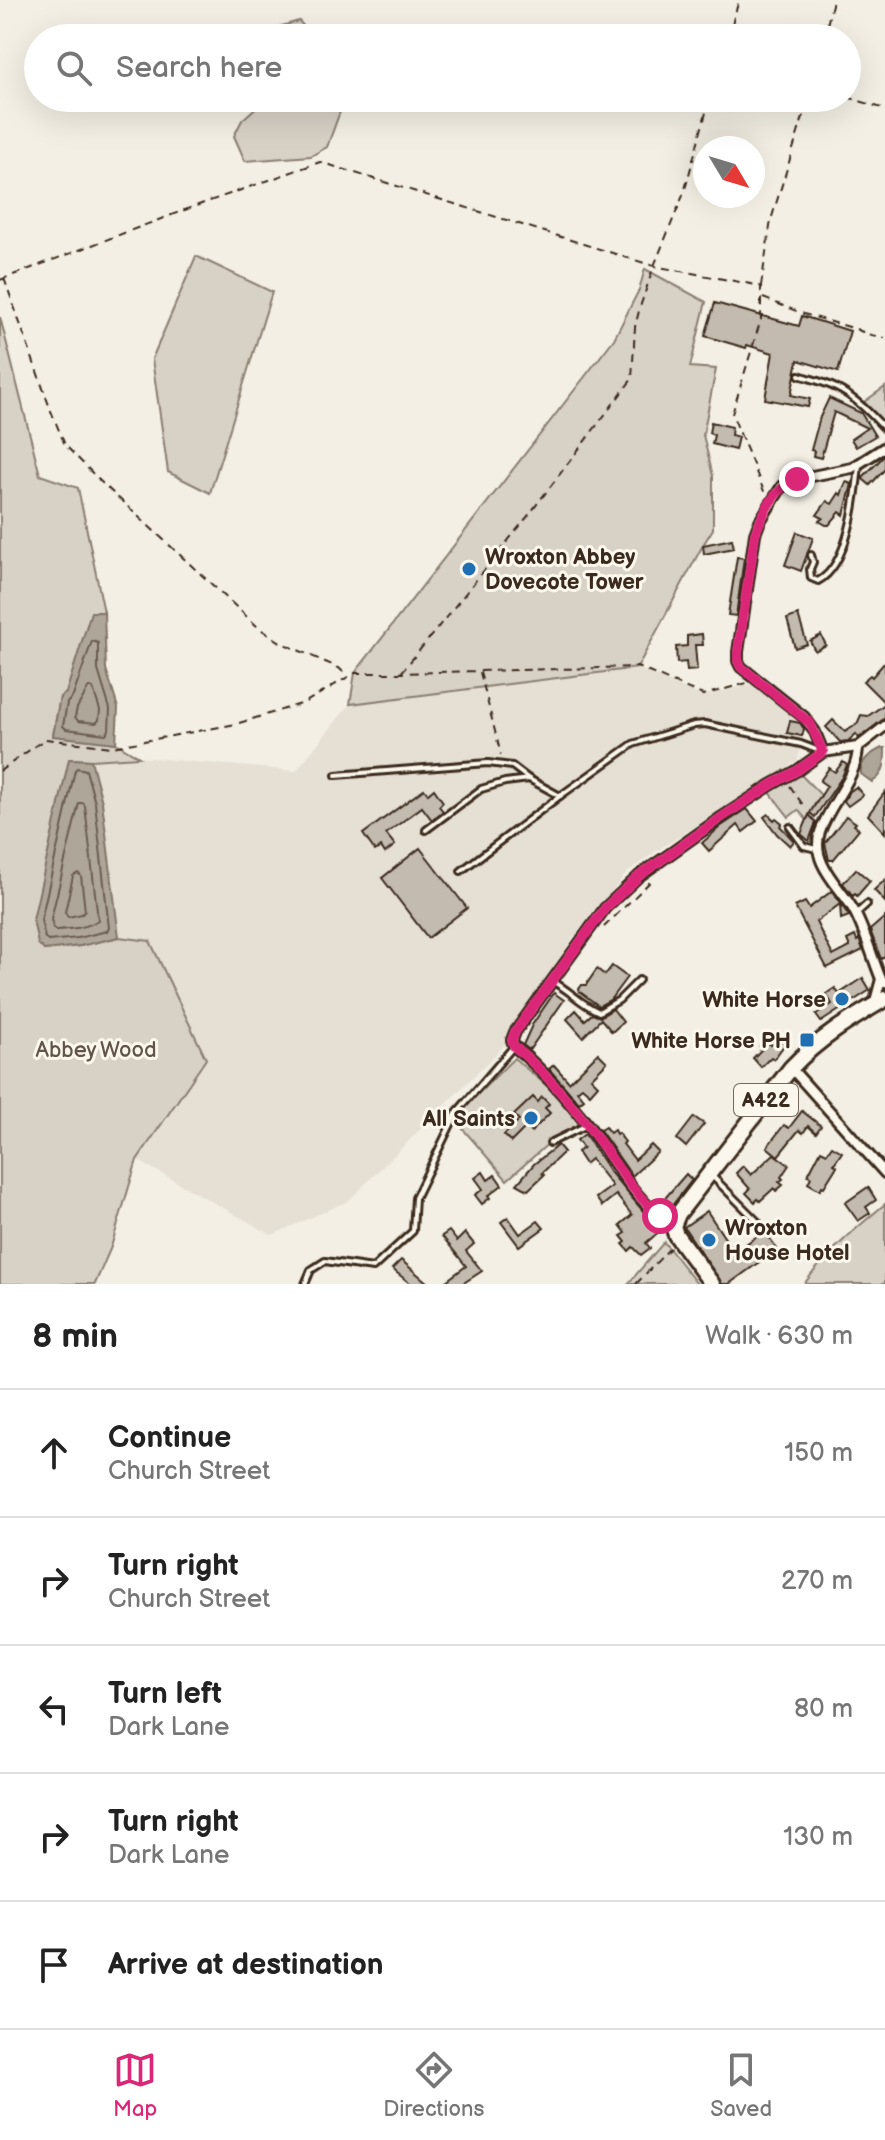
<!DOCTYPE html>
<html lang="en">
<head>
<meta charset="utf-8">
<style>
	:root { --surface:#fff; --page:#f6f6f6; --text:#222; --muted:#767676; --line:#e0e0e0; --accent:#db2777 }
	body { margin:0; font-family:"Balsamiq Sans",sans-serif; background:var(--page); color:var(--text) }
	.compass { position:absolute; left:693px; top:136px; width:72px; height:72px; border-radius:50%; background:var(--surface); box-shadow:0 8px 32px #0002; rotate:128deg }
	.stop { position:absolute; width:24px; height:24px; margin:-18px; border:6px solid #db2777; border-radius:50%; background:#fff }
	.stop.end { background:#db2777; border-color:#fff; box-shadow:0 2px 8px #0008 }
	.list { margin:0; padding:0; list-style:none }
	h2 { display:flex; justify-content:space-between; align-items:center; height:104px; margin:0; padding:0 32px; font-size:34px }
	h2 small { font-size:26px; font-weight:400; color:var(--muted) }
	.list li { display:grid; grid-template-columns:52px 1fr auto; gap:24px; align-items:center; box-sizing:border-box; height:128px; padding:0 32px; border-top:2px solid var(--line) }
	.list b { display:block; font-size:30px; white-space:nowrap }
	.list p { margin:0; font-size:26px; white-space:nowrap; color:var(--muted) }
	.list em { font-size:26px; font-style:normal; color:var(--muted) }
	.icon { flex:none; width:44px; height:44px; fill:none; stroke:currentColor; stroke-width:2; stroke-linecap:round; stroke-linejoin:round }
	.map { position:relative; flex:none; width:885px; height:1284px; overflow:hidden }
	.search { position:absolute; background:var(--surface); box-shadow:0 8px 32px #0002; left:24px; right:24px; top:24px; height:88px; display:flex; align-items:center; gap:20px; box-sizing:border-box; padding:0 28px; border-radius:44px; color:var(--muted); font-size:30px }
	.sheet { height:744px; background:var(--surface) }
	nav { display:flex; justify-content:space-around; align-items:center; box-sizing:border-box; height:112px; border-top:2px solid var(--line); background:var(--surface); font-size:22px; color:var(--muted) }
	nav a { display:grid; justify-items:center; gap:4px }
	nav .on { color:var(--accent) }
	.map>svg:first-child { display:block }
</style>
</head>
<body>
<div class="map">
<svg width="885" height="1284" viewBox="0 0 885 1284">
	<rect width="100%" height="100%" fill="#f3efe4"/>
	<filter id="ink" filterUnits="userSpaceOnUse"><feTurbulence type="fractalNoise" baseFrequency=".0125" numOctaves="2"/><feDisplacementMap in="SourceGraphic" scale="16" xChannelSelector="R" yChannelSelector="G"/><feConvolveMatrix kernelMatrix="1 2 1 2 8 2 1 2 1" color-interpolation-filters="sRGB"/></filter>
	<g filter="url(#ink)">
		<polygon fill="#e5dfd4" points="637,668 702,696 757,683 805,724 798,760 658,850 627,873 572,939 505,1045 348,1201 272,1235 137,1160 206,1058 150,941 119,937 102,802 91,760 139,757 296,771 350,704"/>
		<g fill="#d8d1c6" stroke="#8a7e72" stroke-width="2">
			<polygon points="299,21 314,38 265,38 271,29"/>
			<polygon points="260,98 345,98 327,147 311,156 245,161 234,136 242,120 262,102"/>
			<polygon points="196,256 272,292 210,493 168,472 152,359"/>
			<polygon points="645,269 706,302 690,367 716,369 703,435 713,476 713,529 703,545 637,668 350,704 355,673 614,339 639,290"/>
			<polygon points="0,317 40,475 78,488 104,612 91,613 66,694 60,697 53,735 116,743 139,757 91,760 69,759 44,950 80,946 119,937 150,941 206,1059 137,1160 111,1247 95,1284 0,1284"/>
			<polygon points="885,387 885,426 864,402"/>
			<polygon points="799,773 821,795 815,803 807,820 798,810 789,817 769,791"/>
			<polygon points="514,1058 548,1087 582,1125 550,1142 507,1180 456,1121 464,1108"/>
			<path d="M885,1204V1284H804C827,1253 855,1229 885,1204Z"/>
			<polygon points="664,1242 697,1284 628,1284"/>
		</g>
		<g fill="#afa69a" stroke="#817468" stroke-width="2">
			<polygon points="91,612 104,612 106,669 118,708 116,743 53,736 60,697 66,693"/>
			<path d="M882,748H885C885,763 885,775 872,782L861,774C860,760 870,754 882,748Z"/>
			<polygon points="69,759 91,760 102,802 119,937 80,946 44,950 38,944 33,920"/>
		</g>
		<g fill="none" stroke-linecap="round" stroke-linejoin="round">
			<g stroke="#695c50" stroke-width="2">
				<polygon points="92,641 98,643 98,670 110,709 109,730 106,734 66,729 63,726 67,703 73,696"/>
				<polygon points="89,687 93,689 100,710 99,720 96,723 78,721 75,717 77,708"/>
				<polygon points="77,768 86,770 95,803 109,928 107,931 78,938 48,941 45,938 41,920 75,770"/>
				<path d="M79,803H83L85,806L98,920C88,928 70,929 56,930L53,928L51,919Z"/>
				<polygon points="78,873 81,876 85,911 82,914 68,917 65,912 73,876"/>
			</g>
		</g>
		<g fill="#c3bbb0" stroke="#3b2a1e" stroke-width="2">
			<polygon points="715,303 799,326 802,316 850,331 838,372 798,360 791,395 810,399 808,407 765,399 773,353 747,345 746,348 705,336"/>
			<polygon points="829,398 861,413 875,436 856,447 851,439 867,428 834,412 821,458 813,456 814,451 811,450 820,417"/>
			<polygon points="711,422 732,427 731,435 738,437 735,450 712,444 714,435 709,433"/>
			<polygon points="885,455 885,469 870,485 863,479 863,477"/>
			<polygon points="846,482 852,484 844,515 840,512 829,525 826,525 819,521 823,518 817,515 827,501 832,504 839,493 841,495"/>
			<polygon points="797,532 813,538 801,571 785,565"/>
			<polygon points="732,539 734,548 704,554 703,545"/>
			<polygon points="737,557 744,558 736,616 728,615"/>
			<polygon points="798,615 807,644 795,648 787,619"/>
			<polygon points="702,634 703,645 695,645 697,670 687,671 686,662 677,663 676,647 687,646 687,636"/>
			<polygon points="821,635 826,645 815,651 810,641"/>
			<polygon points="885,662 885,703 863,681 870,675 872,677"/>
			<polygon points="885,704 885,718 859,738 856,734 848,741 840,742 826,727 833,720 845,732 857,724 861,715 868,716"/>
			<polygon points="790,721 800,723 804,729 802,736 787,733"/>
			<polygon points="843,762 847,765 842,777 815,817 810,813 827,786 820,781 829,768 835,772"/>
			<polygon points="856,787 863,795 848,806 844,801 849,792"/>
			<polygon points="424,789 428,794 434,789 443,802 439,806 443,811 432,820 422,807 386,834 395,845 385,853 381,847 375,851 363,834"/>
			<polygon points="885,792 885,833 868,815"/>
			<polygon points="747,809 757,821 743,832 738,825 709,851 702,843 720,827"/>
			<polygon points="768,814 774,820 776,818 782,823 780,826 794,841 790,846 777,834 764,817"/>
			<polygon points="809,815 816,822 809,841 801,834"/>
			<polygon points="846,816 856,823 854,825 859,829 833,860 829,860 825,843"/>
			<polygon points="420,848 467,908 428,938 382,878"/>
			<polygon points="856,869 870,881 857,896 855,894 853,896 843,883"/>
			<polygon points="885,880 885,902 874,890"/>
			<polygon points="832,891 849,916 841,919 840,904 816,922 833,956 850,947 847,940 855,936 857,941 859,939 863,950 827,968 795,907 805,902 809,908"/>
			<polygon points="885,917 885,957 881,959 870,930"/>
			<polygon points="612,966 627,977 610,1000 599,1006 580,992 579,989 582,985 586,985 597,969 605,975"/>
			<polygon points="863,978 870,990 821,1022 816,1015 832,1004 826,994 835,988 839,994"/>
			<polygon points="554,993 564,1000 530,1049 528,1049 523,1045 532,1025"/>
			<polygon points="613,1009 623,1022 612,1032 601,1019 583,1037 567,1019 576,1010 585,1020 592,1014 600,1017"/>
			<polygon points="777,1038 785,1044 774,1059 771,1057 761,1067 753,1058 763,1048 760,1046 765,1040 771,1045"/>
			<polygon points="598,1053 607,1062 591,1078 598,1085 590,1094 582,1087 577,1091 584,1099 579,1103 549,1069 554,1065 569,1082"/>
			<polygon points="533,1097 538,1102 542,1097 549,1104 545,1108 550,1113 531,1132 526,1127 511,1142 504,1135 519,1120 514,1115"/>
			<polygon points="802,1111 821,1126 816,1133 808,1126 803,1133 799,1130 778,1156 767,1147 784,1125 789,1128"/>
			<polygon points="694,1117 704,1124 686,1147 677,1139"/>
			<polygon points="605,1127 610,1133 614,1130 616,1134 618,1133 625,1142 623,1144 635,1160 651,1145 658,1152 632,1176 600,1130"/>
			<polygon points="585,1134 610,1172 660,1231 646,1243 650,1248 641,1255 633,1247 629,1251 623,1244 626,1242 621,1236 626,1233 620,1225 632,1215 616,1195 602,1206 596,1198 612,1186 591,1159 585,1164 577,1152 583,1148 577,1140"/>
			<polygon points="558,1145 564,1152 542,1173 544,1175 528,1190 517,1184 534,1164"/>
			<polygon points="832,1146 842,1152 834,1164 837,1166 824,1187 822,1186 820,1190 808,1183 811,1177 808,1175 821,1150 827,1153"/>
			<polygon points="774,1154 789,1165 781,1177 783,1179 779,1182 783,1185 776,1191 774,1188 760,1201 758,1199 755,1202 746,1193 750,1189 736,1173 743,1166 751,1175"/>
			<polygon points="483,1172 488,1180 495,1175 502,1185 488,1196 490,1198 482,1204 475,1195 483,1189 475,1178"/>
			<polygon points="686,1174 692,1180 667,1212 659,1205"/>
			<polygon points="868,1187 876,1200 866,1207 870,1213 858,1221 845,1203"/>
			<polygon points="707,1211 734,1252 765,1231 777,1249 729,1284 722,1284 684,1227"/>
			<polygon points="508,1217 520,1234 538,1221 544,1228 519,1246 501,1222"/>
			<polygon points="449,1231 457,1241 465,1233 474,1244 466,1251 482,1271 462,1284 442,1284 466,1266 442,1236"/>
			<polygon points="401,1260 429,1284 411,1284 392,1269"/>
		</g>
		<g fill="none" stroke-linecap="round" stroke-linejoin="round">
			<g stroke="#3b2a1e" stroke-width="10">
				<g id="lane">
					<path d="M799,375C811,379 825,382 836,388C855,397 871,414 885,429"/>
					<path d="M811,555L813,562L810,569L811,578L818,581C849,565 856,497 859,465"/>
					<polyline points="336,775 488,763 512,766 529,779 560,796"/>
					<polyline points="790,827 804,846 816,849"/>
					<polyline points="426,830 481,789 505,782 529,779"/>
					<polyline points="461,871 560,796 633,744 694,725 705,724 801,744 822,752"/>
					<polyline points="857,913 867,904"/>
					<path d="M552,981C571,991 579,1003 599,1012L619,1000L639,980"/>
					<polyline points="550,1143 585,1126"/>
					<polyline points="711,1175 758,1222"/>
					<polyline points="305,1284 311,1270 325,1261 373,1268 413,1231 415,1198 457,1112 514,1046"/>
				</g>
			</g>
			<g stroke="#3b2a1e" stroke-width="14">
				<g id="street">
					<path d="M858,747C857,779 830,802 820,832C810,863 839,885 853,909C864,928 872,957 881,979L885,982"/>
					<polyline points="823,752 815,732 804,717 741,667 738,661 738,652 755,534 760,521 782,486 797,479 852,468 885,447"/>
					<polyline points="874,1005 881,979"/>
					<polyline points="791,1068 885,1173"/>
					<path d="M673,1226C636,1204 615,1162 590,1128C567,1098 543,1070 514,1046L512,1040L515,1032L605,908L639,876L722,817L771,785L798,770L823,752L858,747L885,726"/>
				</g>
			</g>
			<g stroke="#3b2a1e" stroke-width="20">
				<path id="primary" d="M712,1284L676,1235L673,1226L678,1214L791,1068C818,1039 851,1019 885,999"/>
			</g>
			<g stroke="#3b2a1e" stroke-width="2" stroke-dasharray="8 6" stroke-linecap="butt">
				<polyline points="728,38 739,0"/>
				<polyline points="824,38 833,0"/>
				<polyline points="847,97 885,109"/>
				<polyline points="4,278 51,411 65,445 100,481 259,628 282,643 339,668 347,676"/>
				<polyline points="0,280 190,208 320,162 654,266 761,286 761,319 732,414 766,496"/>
				<polyline points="761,286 771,220 809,98"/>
				<polyline points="763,298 804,314 856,329 867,334 885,338"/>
				<polyline points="480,672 501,755"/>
				<polyline points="401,673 528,516 632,379 635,327 640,307 654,266 684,193 710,98"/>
				<polyline points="0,771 45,739 112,747 236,724 304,703 355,673 401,673 637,667 703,695 747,683"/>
				<polyline points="790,786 805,808"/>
				<polyline points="604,927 654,878"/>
				<polyline points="636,1284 671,1247"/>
			</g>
			<use href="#lane" stroke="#fbf7ec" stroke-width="4"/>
			<use href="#street" stroke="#fbf7ec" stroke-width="8"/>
			<use href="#primary" stroke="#fbf7ec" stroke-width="14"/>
		</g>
	</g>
	<g fill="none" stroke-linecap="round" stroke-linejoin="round" filter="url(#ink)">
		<path stroke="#db2777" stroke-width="10" d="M660,1216C634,1195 617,1165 597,1138C573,1105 546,1073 514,1046L512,1040L515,1032L605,908L639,876L722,817L771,785L798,770L823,752L810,723L741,667L738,661V652L755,534C764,511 773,489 797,479"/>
	</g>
	<g fill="#1f6fb2" stroke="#fbf7ec" stroke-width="3">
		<circle cx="469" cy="569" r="8"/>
		<circle cx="842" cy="999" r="8"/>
		<rect x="799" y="1032" width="16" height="16" rx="4"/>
		<circle cx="531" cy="1118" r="8"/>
		<circle cx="709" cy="1240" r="8"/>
	</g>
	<g text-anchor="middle" stroke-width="6" stroke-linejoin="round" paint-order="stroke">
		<rect fill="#fbf7ec" stroke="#75685c" stroke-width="2" x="734" y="1084" width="64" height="32" rx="6"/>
		<g font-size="20" font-weight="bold" fill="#3b2a1e">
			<text x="766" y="1107">A422</text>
		</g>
		<g font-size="22" font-weight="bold" fill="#3b2a1e" stroke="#fbf7ec" text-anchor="end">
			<text x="485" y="564" text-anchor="start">Wroxton Abbey<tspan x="485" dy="25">Dovecote Tower</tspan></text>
			<text x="826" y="1007">White Horse</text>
			<text x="791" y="1048">White Horse PH</text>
			<text x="515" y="1126">All Saints</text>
			<text x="725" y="1235" text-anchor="start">Wroxton<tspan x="725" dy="25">House Hotel</tspan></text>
		</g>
		<g font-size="22" fill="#625448" stroke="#fbf7ec">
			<text x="96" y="1057">Abbey Wood</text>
		</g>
	</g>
</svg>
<svg class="compass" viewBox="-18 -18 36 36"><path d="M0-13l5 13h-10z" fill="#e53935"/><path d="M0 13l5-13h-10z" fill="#767676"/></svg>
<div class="stop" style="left:660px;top:1216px"></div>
<div class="stop end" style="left:797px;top:479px"></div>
<div class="search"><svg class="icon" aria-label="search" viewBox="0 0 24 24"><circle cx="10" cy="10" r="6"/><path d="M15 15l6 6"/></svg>Search here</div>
</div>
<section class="sheet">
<h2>8 min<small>Walk · 630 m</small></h2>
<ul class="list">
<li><svg class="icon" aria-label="ahead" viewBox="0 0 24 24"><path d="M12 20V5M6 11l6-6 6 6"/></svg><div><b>Continue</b><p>Church Street</p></div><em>150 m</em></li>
<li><svg class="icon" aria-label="right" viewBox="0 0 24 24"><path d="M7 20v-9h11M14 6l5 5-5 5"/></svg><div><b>Turn right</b><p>Church Street</p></div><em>270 m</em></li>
<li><svg class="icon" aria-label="left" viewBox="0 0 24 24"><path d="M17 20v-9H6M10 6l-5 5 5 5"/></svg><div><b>Turn left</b><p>Dark Lane</p></div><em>80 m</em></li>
<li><svg class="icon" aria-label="right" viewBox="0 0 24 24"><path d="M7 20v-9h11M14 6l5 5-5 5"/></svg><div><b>Turn right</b><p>Dark Lane</p></div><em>130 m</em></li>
<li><svg class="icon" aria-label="arrive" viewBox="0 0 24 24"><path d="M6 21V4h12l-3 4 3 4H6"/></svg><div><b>Arrive at destination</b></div></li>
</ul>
</section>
<nav>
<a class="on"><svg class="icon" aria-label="map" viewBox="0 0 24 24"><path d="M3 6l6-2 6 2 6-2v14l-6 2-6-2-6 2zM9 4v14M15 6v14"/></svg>Map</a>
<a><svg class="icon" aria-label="directions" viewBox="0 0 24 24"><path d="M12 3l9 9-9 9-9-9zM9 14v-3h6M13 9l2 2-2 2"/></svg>Directions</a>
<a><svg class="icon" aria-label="saved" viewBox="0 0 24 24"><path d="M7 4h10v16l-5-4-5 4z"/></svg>Saved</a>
</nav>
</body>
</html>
